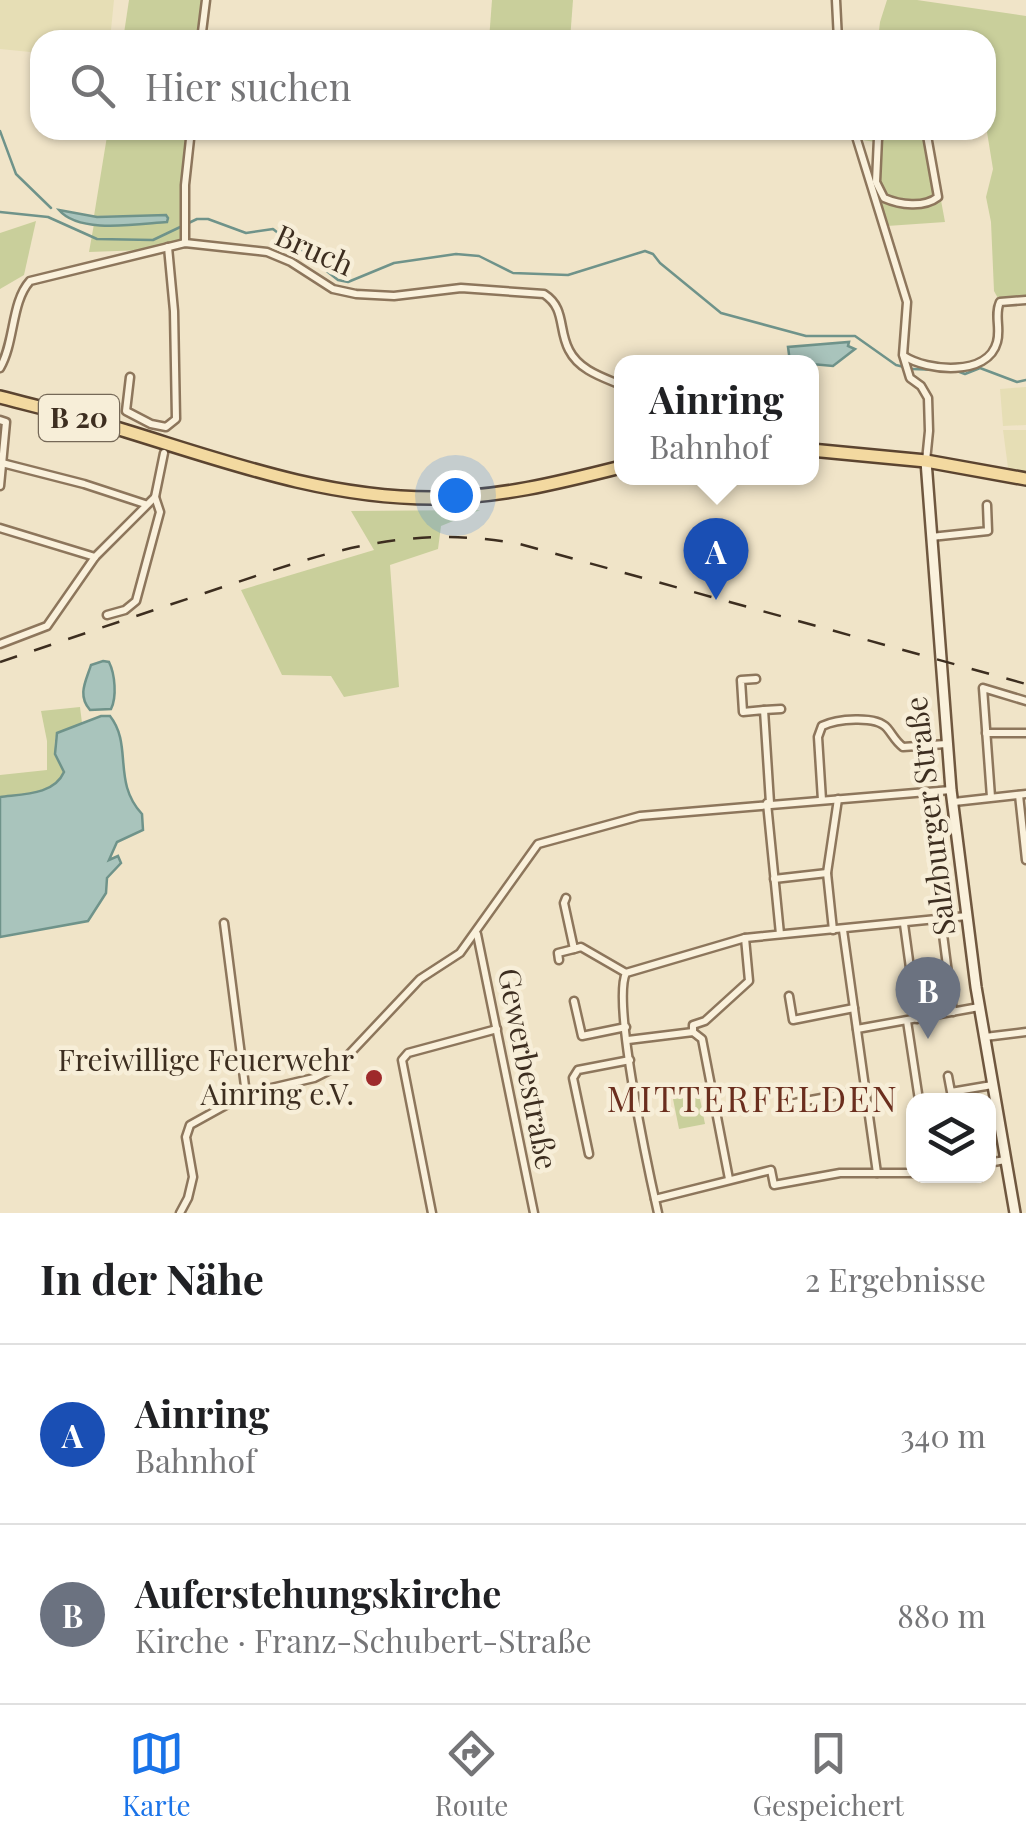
<!DOCTYPE html>
<html lang="de">
<head>
<meta charset="utf-8">
<style>
	:root { --surface:#fff; --page:#f2f2f2; --text:#202124; --muted:#757577; --line:#e0e0e0; --accent:#1a73e8 }
	body { margin:0; font-family:"Playfair Display",serif; background:var(--page); color:var(--text) }
	.controls { position:absolute; right:30px; bottom:30px; display:grid; overflow:hidden; border-radius:20px; box-shadow:0 2px 8px #0004 }
	.controls button { width:90px; height:90px; display:grid; place-items:center; padding:0; border:0; border-bottom:2px solid var(--line); background:var(--surface); color:var(--text); font:50px sans-serif }
	.you { position:absolute; left:455px; top:495px; width:35px; height:35px; margin:-25px; border:8px solid #fff; border-radius:50%; background:#1a73e8; box-shadow:0 0 0 15px #1a73e833 }
	.badge { display:grid; place-items:center; width:65px; height:65px; border-radius:50%; background:var(--accent); color:#fff; font-size:32px; font-weight:700 }
	.pin { position:absolute; translate:-50% -82px; filter:drop-shadow(0 2px 5px #0008) }
	.pin::after { content:''; position:absolute; top:52px; width:35px; height:30px; background:inherit; clip-path:polygon(0 0,100% 0,50% 100%) }
	.popup { position:absolute; left:614px; top:355px; width:205px; height:130px; box-sizing:border-box; display:grid; place-content:center; border-radius:20px; background:var(--surface); filter:drop-shadow(0 2px 8px #0005); font-size:32px; white-space:nowrap; color:var(--muted) }
	.popup b { font-size:38px; color:var(--text) }
	.popup::after { content:''; position:absolute; left:50%; top:100%; margin-left:-20px; border:20px solid transparent; border-top-color:var(--surface) }
	.list { margin:0; padding:0; list-style:none }
	h2 { display:flex; justify-content:space-between; align-items:center; height:130px; margin:0; padding:0 40px; font-size:42px }
	h2 small { font-size:32px; font-weight:400; color:var(--muted) }
	.list li { display:grid; grid-template-columns:65px 1fr auto; gap:30px; align-items:center; box-sizing:border-box; height:180px; padding:0 40px; border-top:2px solid var(--line) }
	.list b { display:block; font-size:38px; white-space:nowrap }
	.list p { margin:0; font-size:32px; white-space:nowrap; color:var(--muted) }
	.list em { font-size:32px; font-style:normal; color:var(--muted) }
	.icon { flex:none; width:55px; height:55px; fill:none; stroke:currentColor; stroke-width:2; stroke-linecap:round; stroke-linejoin:round }
	.map { position:relative; flex:none; width:1026px; height:1213px; overflow:hidden }
	.search { position:absolute; background:var(--surface); box-shadow:0 2px 8px #0004; left:30px; right:30px; top:30px; height:110px; display:flex; align-items:center; gap:25px; box-sizing:border-box; padding:0 35px; border-radius:30px; color:var(--muted); font-size:38px }
	.sheet { height:490px; background:var(--surface) }
	nav { display:flex; justify-content:space-around; align-items:center; box-sizing:border-box; height:140px; border-top:2px solid var(--line); background:var(--surface); font-size:28px; color:var(--muted) }
	nav a { display:grid; justify-items:center; gap:5px }
	nav .on { color:var(--accent) }
	.map>svg:first-child { display:block }
</style>
</head>
<body>
<div class="map">
<svg width="1026" height="1213" viewBox="0 0 1026 1213">
	<rect width="100%" height="100%" fill="#f0e4c8"/>
	<g fill="#e6deb5">
		<polygon points="0,0 114,0 110,40 40,40 40,53 0,49"/>
		<polygon points="1026,387 1026,425 1003,426 1000,389"/>
		<polygon points="1003,430 1026,430 1026,472 1008,468"/>
	</g>
	<g fill="#c9cf9b">
		<polygon points="129,0 202,0 198,40 123,40"/>
		<polygon points="492,0 573,0 570,40 489,40"/>
		<polygon points="887,0 917,0 1026,16 1026,300 1000,302 994,291 991,222 986,197 993,169 986,126 986,40 878,40 880,22"/>
		<polygon points="108,130 188,130 181,240 145,250 89,252 94,224 166,222 168,219 165,215 94,216"/>
		<polygon points="811,130 928,130 945,222 887,226 876,188 876,142 811,133"/>
		<polygon points="36,221 24,275 0,289 0,233"/>
		<polygon points="480,510 441,526 438,549 390,565 399,687 344,697 331,676 282,675 241,590 374,550 351,511"/>
		<path d="M80,707L82,723L57,733C51,749 58,757 64,772C54,795 23,794 0,797V775L47,770V741L41,711Z"/>
		<polygon points="699,1094 705,1124 679,1129 673,1099"/>
	</g>
	<g fill="#a9c4bc" stroke="#6f938a" stroke-width="2.5">
		<path d="M59,210L97,217L166,215L168,218L167,222C137,224 79,234 59,210Z"/>
		<polygon points="849,342 848,346 855,349 833,366 790,362 788,347"/>
		<path d="M103,661L109,662C115,674 117,697 111,709L90,710C77,695 86,681 91,665Z"/>
		<path d="M101,716H110C133,745 112,782 142,814L143,830L117,842L109,860L118,856L121,863L107,878L106,893L88,921L0,937V797C23,794 54,795 64,772L55,754L57,733Z"/>
	</g>
	<g fill="none" stroke-linecap="round" stroke-linejoin="round">
		<g stroke="#6f938a" stroke-width="2.5">
			<polyline points="0,131 16,174 51,208"/>
			<polyline points="0,212 48,217 97,239 153,240 197,219 208,219 246,233 273,229 338,280 348,282 394,263 456,254 479,256 513,273 568,275 645,251 653,254 660,263 721,313 806,336 855,336 896,365 904,367"/>
			<polyline points="912,369 939,370"/>
			<polyline points="957,371 965,374 980,368 1017,382 1026,380"/>
		</g>
		<g stroke="#8d765c" stroke-width="11">
			<g id="street">
				<polyline points="836,0 838,40"/>
				<polyline points="201,40 206,0"/>
				<polyline points="854,130 907,302 903,355 910,378 921,386 928,398 929,431 926,461"/>
				<path d="M902,130L882,134L878,138L876,182L884,198C900,205 924,208 938,197L926,130"/>
				<polyline points="185,243 185,185 191,130"/>
				<path d="M904,356C927,371 988,377 997,342C1001,328 994,315 1000,302L1026,300"/>
				<path d="M0,368C15,342 11,302 30,281L185,243L267,252L291,262L333,289L356,294L394,296L461,288L544,294C566,308 558,330 569,350C579,370 602,377 621,385"/>
				<polyline points="130,377 126,411 151,424 166,427 176,419 174,311 168,247"/>
				<polyline points="0,420 6,422 0,486"/>
				<polyline points="2,463 84,484 145,504"/>
				<polyline points="0,528 95,557"/>
				<polyline points="931,537 988,531 987,505"/>
				<polyline points="107,615 125,610 136,601 160,512 155,497"/>
				<polyline points="0,644 47,626 95,557 155,497 164,453"/>
				<polyline points="756,679 741,680 743,712 764,710 770,803"/>
				<polyline points="764,710 781,709"/>
				<polyline points="986,733 1026,733"/>
				<polyline points="1019,795 1026,860"/>
				<polyline points="991,797 983,688 1026,701"/>
				<path d="M822,800L818,737L822,726C836,719 876,715 887,728C893,735 895,741 903,747L946,744"/>
				<polyline points="954,802 1026,794"/>
				<polyline points="767,803 780,934"/>
				<polyline points="774,879 827,873"/>
				<polyline points="566,898 564,903 574,949 581,947 626,973"/>
				<polyline points="941,919 953,1012"/>
				<polyline points="224,923 246,1094"/>
				<polyline points="904,924 917,1019"/>
				<polyline points="833,930 827,873 838,799"/>
				<polyline points="843,930 877,1173"/>
				<polyline points="477,934 534,1213"/>
				<polyline points="559,960 558,953 574,949"/>
				<polyline points="789,996 793,1020 854,1008"/>
				<polyline points="574,1001 582,1036 626,1027"/>
				<polyline points="907,1021 919,1100"/>
				<polyline points="857,1029 979,1007"/>
				<polyline points="693,1032 693,1025 705,1021 749,981 745,938"/>
				<polyline points="985,1037 1026,1032"/>
				<polyline points="628,1040 693,1032 702,1039 729,1179"/>
				<polyline points="948,1076 951,1092 992,1085"/>
				<polyline points="789,1104 865,1090"/>
				<polyline points="589,1154 573,1078 578,1070 630,1060"/>
				<polyline points="988,1163 1005,1160"/>
				<polyline points="655,1199 771,1170 774,1185 840,1173 914,1173"/>
				<polyline points="180,1213 188,1198 193,1177 186,1137 190,1125 246,1094 314,1078 338,1066 420,979 460,953 538,844 640,816 951,790"/>
				<polyline points="432,1213 402,1060 408,1053 497,1029"/>
				<path d="M658,1213C649,1173 612,1003 626,973L745,938L967,916"/>
			</g>
		</g>
		<g stroke="#6f573f" stroke-width="14">
			<polyline id="secondary" points="926,461 951,790 976,987 1015,1213"/>
		</g>
		<g stroke="#5b4430" stroke-width="16">
			<g id="primary">
				<path d="M0,397C42,408 85,418 126,431C227,462 325,498 432,498C497,498 558,483 621,467"/>
				<polyline points="811,450 926,461 1026,479"/>
			</g>
		</g>
		<use href="#street" stroke="#faf1dc" stroke-width="6"/>
		<use href="#secondary" stroke="#faf1dc" stroke-width="9"/>
		<use href="#primary" stroke="#f3d9a0" stroke-width="11"/>
		<path stroke="#3d2e20" stroke-width="2.5" stroke-dasharray="18 18" stroke-linecap="butt" d="M0,662C68,639 136,616 205,593C316,556 400,522 520,544L1026,684"/>
	</g>
	<circle fill="#9e2a2b" stroke="#f7eed8" stroke-width="4" cx="374" cy="1078" r="10"/>
	<g text-anchor="middle" stroke-width="9" stroke-linejoin="round" paint-order="stroke">
		<rect fill="#f7eed8" stroke="#756857" stroke-width="2.5" x="39" y="395" width="80" height="46" rx="8"/>
		<g font-size="28" font-weight="bold" fill="#3d2e20">
			<text x="79" y="428">B 20</text>
		</g>
		<g font-size="30" fill="#3d2e20" stroke="#f7eed8">
			<text transform="translate(314 251) rotate(24)" y="10">Bruch</text>
			<text transform="translate(931 816) rotate(-97)" y="10">Salzburger Straße</text>
			<text transform="translate(527 1069) rotate(79)" y="10">Gewerbestraße</text>
		</g>
		<g font-size="30" fill="#3d2e20" stroke="#f7eed8" text-anchor="end">
			<text x="354" y="1071">Freiwillige Feuerwehr<tspan x="354" dy="34">Ainring e.V.</tspan></text>
		</g>
		<g font-size="35" letter-spacing="2.5" fill="#6b2e1e" stroke="#f7eed8">
			<text x="753" y="1112">MITTERFELDEN</text>
		</g>
	</g>
</svg>
<div class="controls">
<button><svg class="icon" aria-label="layers" viewBox="0 0 24 24"><path d="M12 4l9 5-9 5-9-5zM3 14l9 5 9-5"/></svg></button>
</div>
<div class="you"></div>
<div class="pin badge" style="left:716px;top:600px;background:#1a4fb4">A</div>
<div class="popup"><b>Ainring</b>Bahnhof</div>
<div class="pin badge" style="left:928px;top:1039px;background:#6b7280">B</div>
<div class="search"><svg class="icon" aria-label="search" viewBox="0 0 24 24"><circle cx="10" cy="10" r="6"/><path d="M15 15l6 6"/></svg>Hier suchen</div>
</div>
<section class="sheet">
<h2>In der Nähe<small>2 Ergebnisse</small></h2>
<ul class="list">
<li><span class="badge" style="background:#1a4fb4">A</span><div><b>Ainring</b><p>Bahnhof</p></div><em>340 m</em></li>
<li><span class="badge" style="background:#6b7280">B</span><div><b>Auferstehungskirche</b><p>Kirche · Franz-Schubert-Straße</p></div><em>880 m</em></li>
</ul>
</section>
<nav>
<a class="on"><svg class="icon" aria-label="map" viewBox="0 0 24 24"><path d="M3 6l6-2 6 2 6-2v14l-6 2-6-2-6 2zM9 4v14M15 6v14"/></svg>Karte</a>
<a><svg class="icon" aria-label="directions" viewBox="0 0 24 24"><path d="M12 3l9 9-9 9-9-9zM9 14v-3h6M13 9l2 2-2 2"/></svg>Route</a>
<a><svg class="icon" aria-label="saved" viewBox="0 0 24 24"><path d="M7 4h10v16l-5-4-5 4z"/></svg>Gespeichert</a>
</nav>
</body>
</html>
